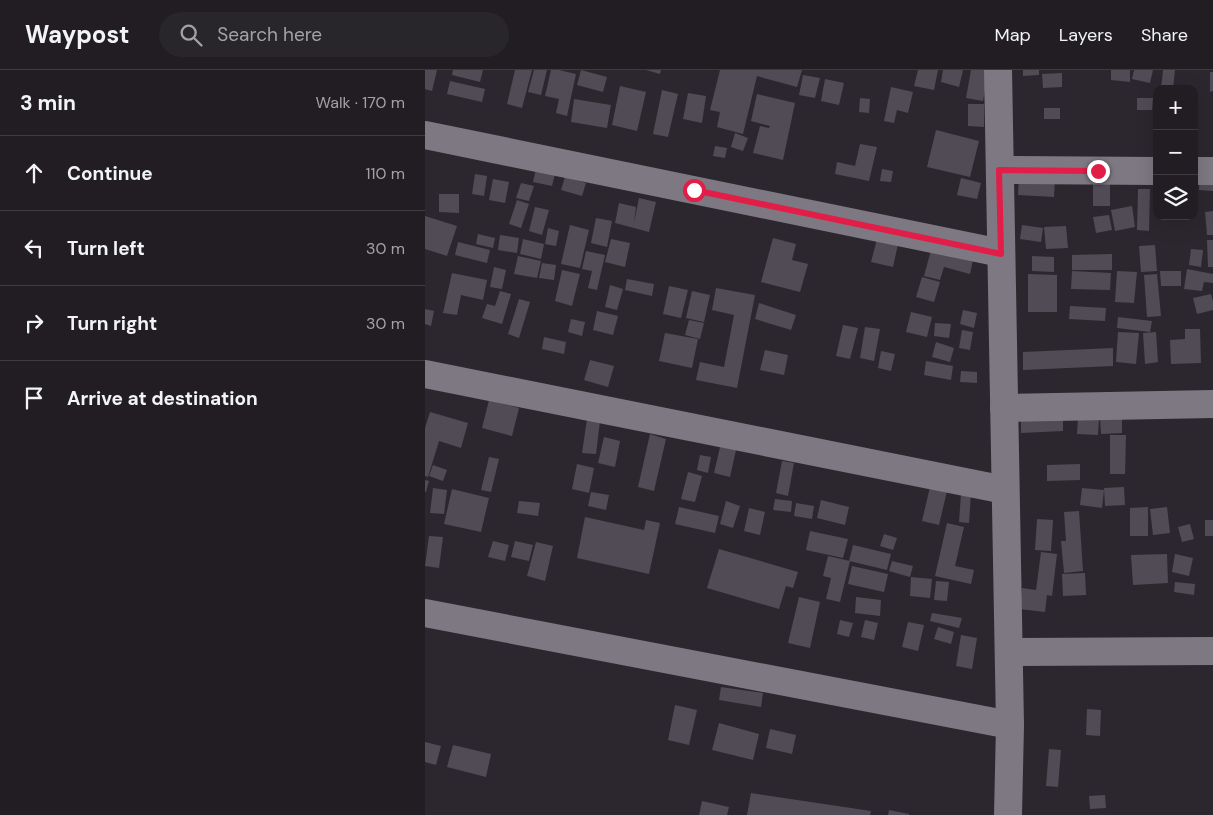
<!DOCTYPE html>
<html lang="en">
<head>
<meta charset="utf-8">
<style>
	:root { --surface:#211d23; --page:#29262b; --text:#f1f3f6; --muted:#a2a2a6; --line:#3e3b41 }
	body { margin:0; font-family:"DM Sans",sans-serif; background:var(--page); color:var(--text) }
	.controls { position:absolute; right:15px; top:15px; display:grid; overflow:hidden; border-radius:10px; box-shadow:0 5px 20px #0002 }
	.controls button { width:45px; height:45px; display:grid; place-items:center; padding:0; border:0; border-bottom:1px solid var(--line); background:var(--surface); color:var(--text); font:25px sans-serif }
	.stop { position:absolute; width:15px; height:15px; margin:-11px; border:4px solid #e11d48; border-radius:50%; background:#fff }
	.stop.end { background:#e11d48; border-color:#fff; box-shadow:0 1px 5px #0008 }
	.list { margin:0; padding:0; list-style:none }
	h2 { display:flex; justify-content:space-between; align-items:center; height:65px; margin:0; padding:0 20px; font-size:21px }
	h2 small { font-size:16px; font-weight:400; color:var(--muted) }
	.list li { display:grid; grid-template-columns:32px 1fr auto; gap:15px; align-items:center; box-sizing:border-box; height:75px; padding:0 20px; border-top:1px solid var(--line) }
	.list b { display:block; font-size:19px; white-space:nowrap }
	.list em { font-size:16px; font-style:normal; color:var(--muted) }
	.icon { flex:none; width:28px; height:28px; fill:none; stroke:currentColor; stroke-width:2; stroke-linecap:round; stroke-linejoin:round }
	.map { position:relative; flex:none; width:788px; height:745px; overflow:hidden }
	header { display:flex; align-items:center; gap:30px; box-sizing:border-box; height:70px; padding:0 25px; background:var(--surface); border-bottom:1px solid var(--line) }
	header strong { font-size:24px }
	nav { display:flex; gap:28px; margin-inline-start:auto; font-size:18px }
	.search { width:350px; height:45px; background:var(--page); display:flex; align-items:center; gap:12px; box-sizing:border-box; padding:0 18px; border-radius:28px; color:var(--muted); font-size:19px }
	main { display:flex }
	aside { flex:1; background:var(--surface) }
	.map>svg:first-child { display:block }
</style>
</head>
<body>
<header>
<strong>Waypost</strong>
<div class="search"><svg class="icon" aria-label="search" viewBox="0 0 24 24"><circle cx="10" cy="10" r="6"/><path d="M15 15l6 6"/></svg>Search here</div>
<nav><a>Map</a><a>Layers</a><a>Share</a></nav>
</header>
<main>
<aside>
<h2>3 min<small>Walk · 170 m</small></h2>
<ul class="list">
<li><svg class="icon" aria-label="ahead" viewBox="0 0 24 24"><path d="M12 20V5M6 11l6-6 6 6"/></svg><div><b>Continue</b></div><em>110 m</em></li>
<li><svg class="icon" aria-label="left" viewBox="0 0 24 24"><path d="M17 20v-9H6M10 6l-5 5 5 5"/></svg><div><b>Turn left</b></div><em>30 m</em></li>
<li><svg class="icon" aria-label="right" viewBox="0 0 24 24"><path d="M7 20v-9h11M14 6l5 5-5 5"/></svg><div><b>Turn right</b></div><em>30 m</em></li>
<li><svg class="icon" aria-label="arrive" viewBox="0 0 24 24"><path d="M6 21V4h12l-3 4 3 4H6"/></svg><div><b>Arrive at destination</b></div></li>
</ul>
</aside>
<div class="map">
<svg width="788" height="745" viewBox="0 0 788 745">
	<rect width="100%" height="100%" fill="#2c272f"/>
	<g fill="#504b54">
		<polygon points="0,0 12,0 7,21 0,19"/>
		<polygon points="28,0 58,0 55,12 27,5"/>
		<polygon points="90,0 107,0 97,38 82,34"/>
		<polygon points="109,0 122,0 116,25 103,22"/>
		<polygon points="126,0 134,0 151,4 142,46 131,43 134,29 120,26"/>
		<polygon points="156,0 182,7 178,22 152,15"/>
		<polygon points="221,0 236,0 235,4"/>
		<polygon points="295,0 377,0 372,17 332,6 318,64 292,57 295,42 285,40"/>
		<polygon points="493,0 513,0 509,20 489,16"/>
		<polygon points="518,0 538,0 534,17 516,12"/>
		<polygon points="546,0 564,0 558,31 541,28"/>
		<polygon points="598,0 614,0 614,5 598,6"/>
		<polygon points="686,0 705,0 705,12 686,10"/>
		<polygon points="709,0 728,0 725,13 707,9"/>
		<polygon points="738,0 750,0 748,19 736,19"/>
		<polygon points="785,2 788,2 788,21 785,22"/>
		<polygon points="637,3 637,17 618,18 617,4"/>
		<polygon points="378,5 395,8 390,28 374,25"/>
		<polygon points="400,9 419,13 414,35 396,31"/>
		<polygon points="25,11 60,19 57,32 22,24"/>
		<polygon points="195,16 221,22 212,61 187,55"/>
		<polygon points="466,17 488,22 483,43 472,40 469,53 459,51"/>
		<polygon points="237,20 253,24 243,67 228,64"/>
		<polygon points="263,23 281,26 277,53 258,49"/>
		<polygon points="332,24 370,33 358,90 328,83 335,56 344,58 345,56 326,51"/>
		<polygon points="435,28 445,29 444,43 434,42"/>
		<polygon points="712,28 728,28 727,40 712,40"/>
		<polygon points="149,29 186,35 182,58 146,52"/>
		<polygon points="543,34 559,34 559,57 543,56"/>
		<rect x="619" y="38" width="16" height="11"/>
		<polygon points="511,60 554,71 545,107 502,97"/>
		<polygon points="310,63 323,68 318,81 306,77"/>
		<polygon points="435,74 452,77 444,111 410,104 412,92 430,96"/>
		<polygon points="290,76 302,78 300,88 288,86"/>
		<polygon points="111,99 130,104 127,116 108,112"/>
		<polygon points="457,99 468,101 466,112 455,111"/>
		<polygon points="50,104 62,106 59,126 47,124"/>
		<polygon points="594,105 630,107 629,127 593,125"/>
		<polygon points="140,107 161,113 157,126 136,120"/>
		<polygon points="775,107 788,108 788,121 774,120"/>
		<polygon points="536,108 556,113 552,129 532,125"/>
		<polygon points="68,109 84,112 80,133 64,130"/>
		<polygon points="96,113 109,116 104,131 91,128"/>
		<rect x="668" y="114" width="17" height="22"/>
		<polygon points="713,119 725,119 724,161 712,160"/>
		<polygon points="14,124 34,124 34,143 14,142"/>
		<polygon points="214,128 231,132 224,162 190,153 194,133 211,137 209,153"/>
		<polygon points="92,130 104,134 96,158 84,154"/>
		<polygon points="707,136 710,157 690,161 686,140"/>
		<polygon points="110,137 124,140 117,165 104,161"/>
		<polygon points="788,141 788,165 782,165 780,142"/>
		<polygon points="684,145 687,160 671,163 668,147"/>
		<polygon points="0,146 32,156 22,186 0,179"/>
		<polygon points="171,148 187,151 182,177 166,173"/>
		<polygon points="145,155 164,160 155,198 136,194"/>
		<polygon points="597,155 618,158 616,172 595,169"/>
		<polygon points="641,156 643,178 621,179 619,157"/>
		<polygon points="123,158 134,161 131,176 120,174"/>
		<polygon points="53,164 70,168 68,178 51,174"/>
		<polygon points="75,165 94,168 92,183 73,180"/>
		<polygon points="348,168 371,174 367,190 383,194 375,222 336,212"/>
		<polygon points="98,169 119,174 116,189 95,184"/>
		<polygon points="186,169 205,173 200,197 180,192"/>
		<polygon points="452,169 473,174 468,197 446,192"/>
		<polygon points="782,170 788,170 788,197 783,197"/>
		<polygon points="33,172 65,180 62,193 30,185"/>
		<polygon points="730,175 732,201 716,202 714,176"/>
		<polygon points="766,179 778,180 776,197 764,195"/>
		<polygon points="506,180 548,190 545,204 519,197 515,210 499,206"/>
		<polygon points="161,181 180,185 172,220 163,218 167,201 157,199"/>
		<polygon points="687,184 687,200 647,200 647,185"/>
		<polygon points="93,186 116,191 112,208 89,204"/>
		<polygon points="607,186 629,187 629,202 607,201"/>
		<polygon points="117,193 131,195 129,210 114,208"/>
		<polygon points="69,197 81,200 77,219 65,217"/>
		<polygon points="762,199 788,204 788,213 779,212 777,221 759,219"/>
		<polygon points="137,200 155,204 147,236 130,231"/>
		<polygon points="647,201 686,203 685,220 646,219"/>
		<polygon points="692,201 712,202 709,233 690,232"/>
		<polygon points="735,201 756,201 756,216 736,216"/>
		<polygon points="27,203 62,210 58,230 36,225 32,245 18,243"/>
		<polygon points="603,204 632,205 632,242 603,242"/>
		<polygon points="732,204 736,246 722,247 719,205"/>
		<polygon points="497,207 515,212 509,232 491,227"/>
		<polygon points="202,209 229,214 227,226 200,220"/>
		<polygon points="185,215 198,219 192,240 180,237"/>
		<polygon points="244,216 263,220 256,248 238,244"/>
		<polygon points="291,218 330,225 312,318 271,310 275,292 299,297 309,245 287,240"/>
		<polygon points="75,221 86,224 77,254 57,248 62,234 70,236"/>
		<polygon points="267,221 285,225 279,252 261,248"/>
		<polygon points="786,224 788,231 788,240 772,244 768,228"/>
		<polygon points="94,229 105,232 94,268 83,264"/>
		<polygon points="334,233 371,245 366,260 330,249"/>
		<polygon points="645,236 681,238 680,251 644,249"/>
		<polygon points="0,239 9,241 6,256 0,254"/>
		<polygon points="538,240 552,243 549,258 535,254"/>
		<polygon points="172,241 193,246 188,265 168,260"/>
		<polygon points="486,242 507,247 502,267 481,262"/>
		<polygon points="693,247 727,251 725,262 692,258"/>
		<polygon points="146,249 160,252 157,266 143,262"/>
		<polygon points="264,250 279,253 275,269 260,265"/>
		<polygon points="510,253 526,254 524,268 509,266"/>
		<polygon points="418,255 433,258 425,289 411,286"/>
		<polygon points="440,257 455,259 449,291 435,288"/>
		<polygon points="760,259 775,259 776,293 746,294 745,270 760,269"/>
		<polygon points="537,260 548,262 545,280 534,278"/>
		<polygon points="693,262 714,263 711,294 691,292"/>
		<polygon points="731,262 733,292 720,294 718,263"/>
		<polygon points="240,263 273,269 267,298 234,291"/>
		<polygon points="119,267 141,272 139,284 117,279"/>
		<polygon points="511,272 529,278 525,292 507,287"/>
		<polygon points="688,278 688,296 598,300 598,282"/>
		<polygon points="340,280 363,285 359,305 335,300"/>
		<polygon points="456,281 470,284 466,301 453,298"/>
		<polygon points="165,290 189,296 183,317 159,310"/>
		<polygon points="501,291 528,296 526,310 499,305"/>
		<polygon points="536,301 552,302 552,313 535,312"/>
		<polygon points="64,330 94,338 87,366 57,358"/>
		<polygon points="5,342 43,353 36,378 14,371 3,407 0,406 0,358"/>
		<polygon points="697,346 697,363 676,364 675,347"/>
		<polygon points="638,347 638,361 596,363 596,348"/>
		<polygon points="653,348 674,349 673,365 652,364"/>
		<polygon points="162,349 175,351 171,384 157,383"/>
		<polygon points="225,364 241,369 229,421 213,417"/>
		<polygon points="685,365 701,365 700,404 685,404"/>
		<polygon points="179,367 195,371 190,397 173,393"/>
		<polygon points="295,377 311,380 305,407 289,403"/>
		<polygon points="275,385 286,387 283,403 272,400"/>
		<polygon points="64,387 74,389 66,422 56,420"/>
		<polygon points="357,391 369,393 363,426 351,423"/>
		<polygon points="152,394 169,398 164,423 147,419"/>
		<polygon points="655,394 655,410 622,411 622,395"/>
		<polygon points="8,395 22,400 18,411 4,406"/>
		<polygon points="263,402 277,406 270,432 256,429"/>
		<polygon points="0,410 4,411 1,422 0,422"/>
		<polygon points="505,417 522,421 514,455 497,451"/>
		<polygon points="699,417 700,435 680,436 679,418"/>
		<polygon points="8,418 22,420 19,444 5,443"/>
		<polygon points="657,418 679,420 677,438 655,435"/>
		<polygon points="27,419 64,428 56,462 19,454"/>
		<polygon points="166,422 184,425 181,440 163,436"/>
		<polygon points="536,424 546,424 544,453 534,452"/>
		<polygon points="350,429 367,431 366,442 348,440"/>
		<polygon points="396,430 424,437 420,455 392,448"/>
		<polygon points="94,431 115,433 113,446 92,443"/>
		<polygon points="301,431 315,436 308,458 295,454"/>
		<polygon points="371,433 389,436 387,449 369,446"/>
		<polygon points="254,437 294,446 290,463 250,454"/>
		<polygon points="723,437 723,466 705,466 705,438"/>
		<polygon points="742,437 745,463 728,465 725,439"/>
		<polygon points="324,438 340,442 335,465 319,461"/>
		<polygon points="654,441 658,501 639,503 636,471 641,471 639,442"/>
		<polygon points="160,447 219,460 221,450 235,453 224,504 152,488"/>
		<polygon points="612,449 628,450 626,481 610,480"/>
		<rect x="780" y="450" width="8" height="16"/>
		<polygon points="522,453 539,457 530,496 549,500 546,514 510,506"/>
		<polygon points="765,454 769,469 757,472 753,457"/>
		<polygon points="385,461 423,469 418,488 381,480"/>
		<polygon points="459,464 472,468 468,480 455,476"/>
		<polygon points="4,466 18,467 14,498 0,496"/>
		<polygon points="68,471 84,475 80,491 63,487"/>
		<polygon points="90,471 108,475 104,491 86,487"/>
		<polygon points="111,472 128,476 120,511 102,506"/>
		<polygon points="428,475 466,484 462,500 424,491"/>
		<polygon points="294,479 373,502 368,518 361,516 354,539 282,518"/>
		<polygon points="616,482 632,484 627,526 622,525 620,542 594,539 597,518 611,520"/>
		<polygon points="742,484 743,513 708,515 706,485"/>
		<polygon points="750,484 768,488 764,506 747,502"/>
		<polygon points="403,486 425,491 415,532 401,529 406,508 398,506"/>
		<polygon points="467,491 488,496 485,507 464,501"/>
		<polygon points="427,496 463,504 459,522 423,514"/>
		<polygon points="660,503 661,525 638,526 637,504"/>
		<polygon points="486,507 507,509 505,528 485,526"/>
		<polygon points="511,511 524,512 522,531 509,530"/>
		<polygon points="750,512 770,514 769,525 749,522"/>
		<polygon points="374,527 395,532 385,578 363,573"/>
		<polygon points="431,527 456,530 455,546 430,543"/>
		<polygon points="507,543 537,548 534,558 505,551"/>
		<polygon points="415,550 428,553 424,567 412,564"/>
		<polygon points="440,550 453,553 449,570 436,567"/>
		<polygon points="483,552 499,555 493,581 477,577"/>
		<polygon points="513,557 529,562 526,574 509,569"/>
		<polygon points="536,565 552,568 547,599 531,596"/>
		<polygon points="296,617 338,623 336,637 294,630"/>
		<polygon points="250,635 272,640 264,675 243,670"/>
		<polygon points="662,639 676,640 675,666 661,665"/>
		<polygon points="294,653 334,664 328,690 287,680"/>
		<polygon points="345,659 371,665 367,684 341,678"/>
		<polygon points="0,672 16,676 11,695 0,692"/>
		<polygon points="28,675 66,684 61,707 22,697"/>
		<polygon points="624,679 636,680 633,717 621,716"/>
		<polygon points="326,723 446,741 445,745 322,745"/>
		<polygon points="680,725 681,738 665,739 664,726"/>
		<polygon points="277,731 304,737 302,745 274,745"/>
		<polygon points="464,740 484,744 484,745 463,745"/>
	</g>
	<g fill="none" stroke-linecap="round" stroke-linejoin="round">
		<g stroke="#7d7882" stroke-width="28">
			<polyline points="573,0 585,655 583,745"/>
			<polyline points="0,65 576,183"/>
			<polyline points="575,100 732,101"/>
			<polyline points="769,101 788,101"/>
			<polyline points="0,304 580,420"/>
			<polyline points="579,338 788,334"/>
			<polyline points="0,543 585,655"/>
			<polyline points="584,582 788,581"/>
		</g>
	</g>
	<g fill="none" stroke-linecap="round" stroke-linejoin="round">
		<polyline stroke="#e11d48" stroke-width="6" points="269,120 576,184 574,100 673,101"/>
	</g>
</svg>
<div class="controls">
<button>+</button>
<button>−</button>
<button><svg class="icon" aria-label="layers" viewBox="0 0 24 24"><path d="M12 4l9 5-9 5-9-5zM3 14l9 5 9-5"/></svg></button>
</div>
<div class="stop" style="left:269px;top:120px"></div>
<div class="stop end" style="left:673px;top:101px"></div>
</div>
</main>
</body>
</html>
